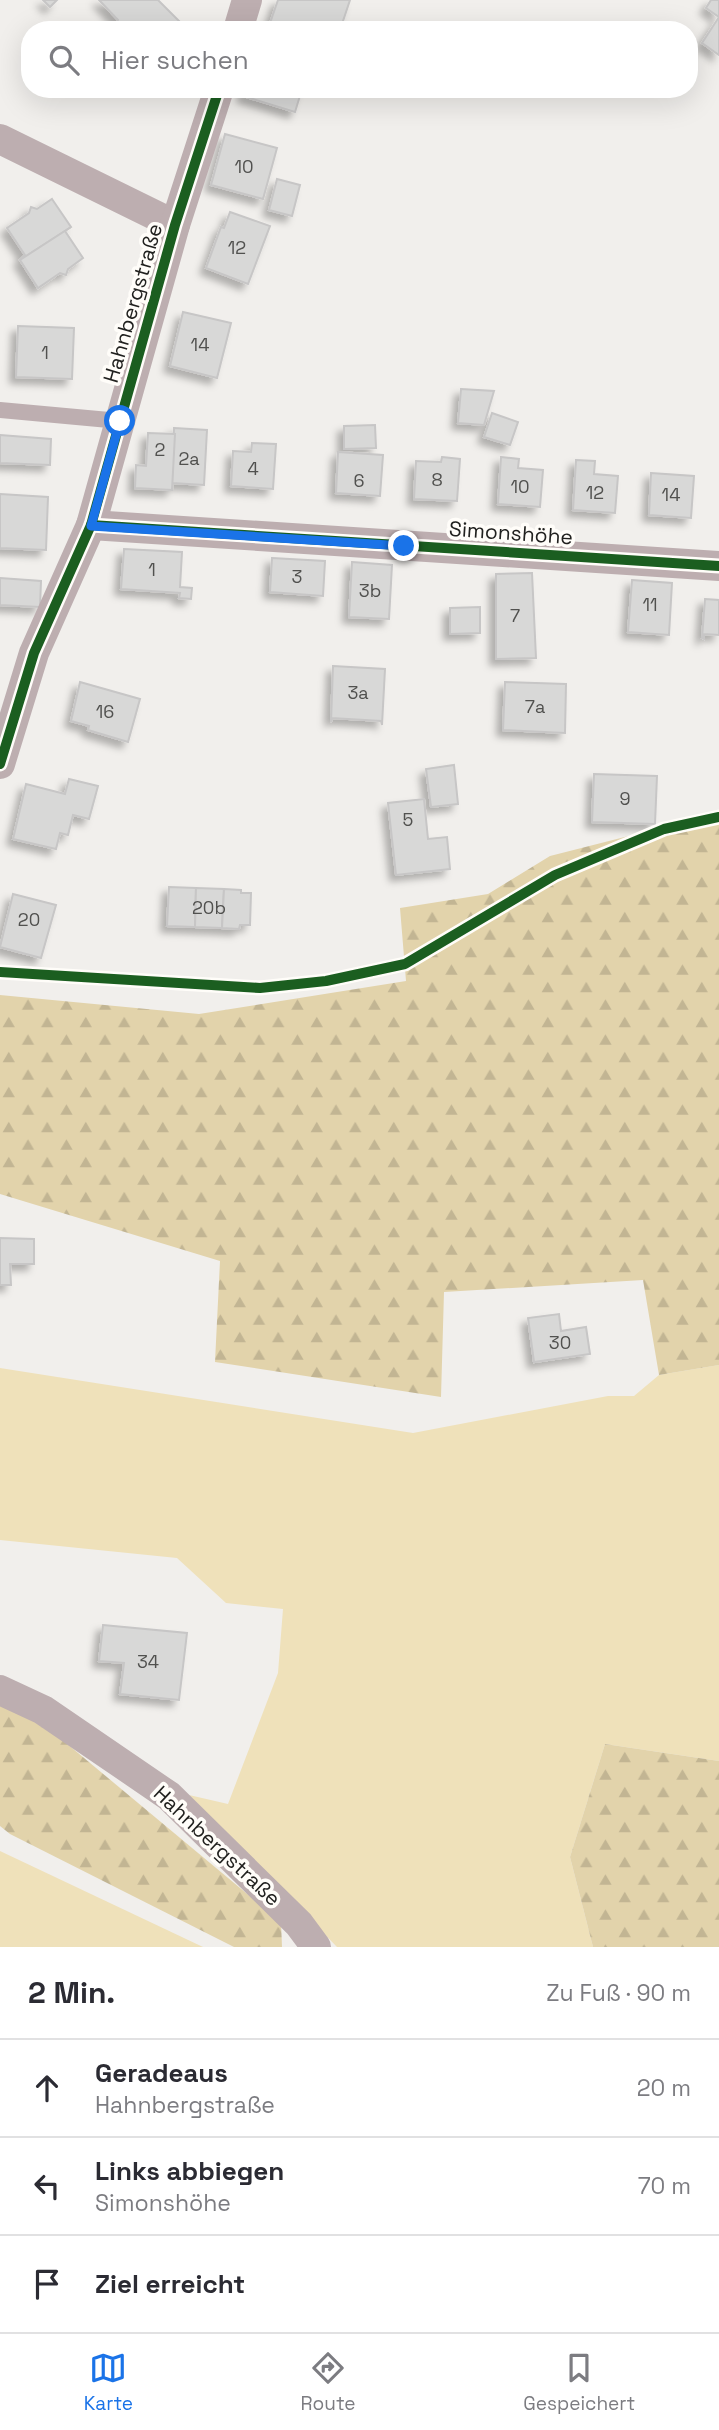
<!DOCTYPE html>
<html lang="de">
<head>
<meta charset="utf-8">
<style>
	:root { --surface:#fff; --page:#f7f7f7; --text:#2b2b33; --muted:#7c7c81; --line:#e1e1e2; --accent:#1a73e8 }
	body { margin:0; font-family:"Space Grotesk",sans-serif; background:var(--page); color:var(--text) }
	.stop { position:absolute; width:21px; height:21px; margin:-16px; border:5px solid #1a73e8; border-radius:50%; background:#fff }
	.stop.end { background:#1a73e8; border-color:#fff; box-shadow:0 2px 7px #0008 }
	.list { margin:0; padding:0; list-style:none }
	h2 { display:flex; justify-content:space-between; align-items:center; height:91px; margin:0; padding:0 28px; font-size:30px }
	h2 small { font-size:23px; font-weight:400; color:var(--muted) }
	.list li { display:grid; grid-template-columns:46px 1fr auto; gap:21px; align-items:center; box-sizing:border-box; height:98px; padding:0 28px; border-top:2px solid var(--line) }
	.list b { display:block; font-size:26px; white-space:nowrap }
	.list p { margin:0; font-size:23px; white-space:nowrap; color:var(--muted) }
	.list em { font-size:23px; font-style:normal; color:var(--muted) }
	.icon { flex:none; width:38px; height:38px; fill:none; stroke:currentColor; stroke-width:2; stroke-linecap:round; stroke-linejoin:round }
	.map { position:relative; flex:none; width:719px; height:1947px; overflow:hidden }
	.search { position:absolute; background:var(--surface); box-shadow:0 7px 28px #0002; left:21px; right:21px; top:21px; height:77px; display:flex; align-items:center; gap:18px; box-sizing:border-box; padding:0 24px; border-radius:28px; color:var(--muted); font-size:26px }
	.sheet { height:385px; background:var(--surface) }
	nav { display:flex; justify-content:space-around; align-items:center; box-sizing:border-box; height:98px; border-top:2px solid var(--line); background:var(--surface); font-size:19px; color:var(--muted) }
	nav a { display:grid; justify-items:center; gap:4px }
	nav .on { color:var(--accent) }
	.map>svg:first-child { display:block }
</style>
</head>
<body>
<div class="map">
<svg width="719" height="1947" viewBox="0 0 719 1947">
	<defs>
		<pattern id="forest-firs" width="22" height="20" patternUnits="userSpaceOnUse" patternTransform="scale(1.75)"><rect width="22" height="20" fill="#e2d3ab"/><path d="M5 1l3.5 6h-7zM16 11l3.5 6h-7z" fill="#c2b593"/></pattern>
		<filter id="shadow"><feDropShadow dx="-6" dy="6" stdDeviation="3.5" flood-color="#0004"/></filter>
	</defs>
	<rect width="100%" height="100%" fill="#f1efec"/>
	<g fill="#efe1ba">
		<polygon points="719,1365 719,1761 605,1744 570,1857 593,1947 337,1947 189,1795 228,1804 278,1673 283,1609 226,1603 177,1558 0,1540 0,1368 413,1433 608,1396 634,1396 659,1375"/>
		<polygon points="0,1851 203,1947 0,1947"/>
	</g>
	<g fill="url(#forest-firs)">
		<polygon points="719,813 719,1365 659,1375 643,1280 444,1292 441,1397 215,1362 220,1261 0,1194 0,995 199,1014 406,981 400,908 488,894 550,856"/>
		<polygon points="0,1688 281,1922 282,1947 234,1947 10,1834 0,1826"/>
		<polygon points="605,1744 719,1761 719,1947 593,1947 570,1857"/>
	</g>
	<g fill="#d8d8d7" stroke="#c7c6c6" stroke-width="2" filter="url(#shadow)">
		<polygon points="43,0 57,0 50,7"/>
		<polygon points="99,0 158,0 188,30 124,30 117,22 118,20"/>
		<polygon points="278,0 350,0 340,30 281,30 269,26"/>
		<polygon points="711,0 719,0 719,17 706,8"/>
		<polygon points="719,17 719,55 702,43"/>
		<polygon points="245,89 302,89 295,112 243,96"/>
		<polygon points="225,134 277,148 263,199 211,185"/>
		<polygon points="277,179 300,185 292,216 269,210"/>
		<polygon points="52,199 71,227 20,260 25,255 7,228 29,213 31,207 37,209"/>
		<polygon points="230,212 270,226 248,284 206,268 221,227 224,228"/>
		<polygon points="71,227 65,231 83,258 68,269 66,275 60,273 38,288 20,260"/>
		<polygon points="183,312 231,323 217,378 170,366"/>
		<polygon points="18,326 74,328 72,379 16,377"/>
		<polygon points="461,389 494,391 484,425 458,423"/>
		<polygon points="492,413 518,422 510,445 484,437"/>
		<polygon points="375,425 376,448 344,449 344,426"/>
		<polygon points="174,428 207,430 204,485 172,483"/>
		<polygon points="148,433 175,434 172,490 135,488 136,465 146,466"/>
		<polygon points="0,435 51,439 50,465 0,463"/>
		<polygon points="252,443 276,444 273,489 231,486 233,451 251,452"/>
		<polygon points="338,452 383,455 380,496 336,493"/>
		<polygon points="442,457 460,459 457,501 414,499 416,461 441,462"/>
		<polygon points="501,457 519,459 518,468 543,470 540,507 498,504"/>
		<polygon points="576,460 595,461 594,474 618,476 615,513 573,510"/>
		<polygon points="651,473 694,476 691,518 649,515"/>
		<polygon points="0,494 48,497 46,550 0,548"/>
		<polygon points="124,549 182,552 180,587 192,588 191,599 179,598 180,593 121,589"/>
		<polygon points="272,558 325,561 323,596 270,592"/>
		<polygon points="352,562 392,565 389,619 349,617"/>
		<polygon points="532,573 536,658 496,659 496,574"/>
		<polygon points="0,578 41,581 40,607 0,605"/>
		<polygon points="632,580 672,583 669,635 628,632"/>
		<polygon points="705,599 719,600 719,635 704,634 704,639 702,638"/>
		<polygon points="480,607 480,633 450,634 450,608"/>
		<polygon points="333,666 385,669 382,725 381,721 332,718 331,722"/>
		<polygon points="80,682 140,699 128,742 88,730 89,726 71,721"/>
		<polygon points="505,682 566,684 565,733 503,730"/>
		<polygon points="454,765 458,804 431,807 426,769"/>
		<polygon points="594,774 657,776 655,824 592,822"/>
		<polygon points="69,779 98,786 89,819 73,815 68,835 60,833 56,849 13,839 26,784 65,794"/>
		<polygon points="424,799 428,839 447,837 450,869 396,875 388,803"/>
		<polygon points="169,887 196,888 195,927 167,926"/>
		<polygon points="196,888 224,889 222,928 195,927"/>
		<polygon points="224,889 241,890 241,893 251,893 250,925 240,925 239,929 222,928"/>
		<polygon points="13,894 56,905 41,958 0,947"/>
		<polygon points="0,1238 34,1239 34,1264 10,1264 11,1285 0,1285"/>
		<polygon points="559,1314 561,1331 586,1327 590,1354 534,1362 528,1318"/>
		<polygon points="103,1625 187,1633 179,1700 120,1694 124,1663 99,1661"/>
	</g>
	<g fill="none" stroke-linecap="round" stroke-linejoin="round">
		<polyline stroke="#bdaeb0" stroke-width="16" points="0,410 120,421"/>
		<g stroke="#bdaeb0" stroke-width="30">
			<polyline points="238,30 247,0"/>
			<polyline points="0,139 175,225"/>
			<polyline points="91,525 719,566"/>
			<polyline points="0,764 34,653 91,525 175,225 219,89"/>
			<polyline points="0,1690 43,1710 169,1796 299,1924 316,1947"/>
		</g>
		<g stroke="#fffdf9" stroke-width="15">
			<g id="cycleway">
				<polyline points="91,525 719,566"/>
				<polyline points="0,764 34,653 91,525 175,225 219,89"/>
				<polyline points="0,972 260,988 326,981 405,964 555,875 664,829 719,817"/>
			</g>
		</g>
		<use href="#cycleway" stroke="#1b5e20" stroke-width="10"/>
	</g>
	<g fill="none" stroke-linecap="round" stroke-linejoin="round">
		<polyline stroke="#1a73e8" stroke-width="9" points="120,421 91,526 404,546"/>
	</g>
	<g text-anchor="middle" stroke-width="7" stroke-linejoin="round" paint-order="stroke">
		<g font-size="18" fill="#51514f">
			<text x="244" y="173">10</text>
			<text x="237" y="254">12</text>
			<text x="200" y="351">14</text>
			<text x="45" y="359">1</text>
			<text x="160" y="456">2</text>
			<text x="189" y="465">2a</text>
			<text x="253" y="475">4</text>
			<text x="437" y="486">8</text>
			<text x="359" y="487">6</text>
			<text x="520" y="493">10</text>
			<text x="595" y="499">12</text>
			<text x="671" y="501">14</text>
			<text x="152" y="576">1</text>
			<text x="297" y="583">3</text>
			<text x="370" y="597">3b</text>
			<text x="650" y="611">11</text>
			<text x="515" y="622">7</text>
			<text x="358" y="699">3a</text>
			<text x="535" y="713">7a</text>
			<text x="105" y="718">16</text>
			<text x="625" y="805">9</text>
			<text x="408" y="826">5</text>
			<text x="209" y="914">20b</text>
			<text x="29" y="926">20</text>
			<text x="560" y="1349">30</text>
			<text x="148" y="1668">34</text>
		</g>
		<g font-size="21" fill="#21211f" stroke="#fffdf9">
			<text transform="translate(133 303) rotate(-74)" y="7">Hahnbergstraße</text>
			<text transform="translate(511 533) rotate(4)" y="7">Simonshöhe</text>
			<text transform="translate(217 1846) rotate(43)" y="7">Hahnbergstraße</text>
		</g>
	</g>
</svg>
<div class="stop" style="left:120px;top:421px"></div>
<div class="stop end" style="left:404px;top:546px"></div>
<div class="search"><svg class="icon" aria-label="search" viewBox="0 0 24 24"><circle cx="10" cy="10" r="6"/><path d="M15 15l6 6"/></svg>Hier suchen</div>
</div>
<section class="sheet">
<h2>2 Min.<small>Zu Fuß · 90 m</small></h2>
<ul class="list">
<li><svg class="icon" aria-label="ahead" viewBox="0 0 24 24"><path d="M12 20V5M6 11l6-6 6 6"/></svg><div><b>Geradeaus</b><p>Hahnbergstraße</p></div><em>20 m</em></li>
<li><svg class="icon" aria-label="left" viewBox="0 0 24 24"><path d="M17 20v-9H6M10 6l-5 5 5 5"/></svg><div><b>Links abbiegen</b><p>Simonshöhe</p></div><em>70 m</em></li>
<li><svg class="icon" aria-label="arrive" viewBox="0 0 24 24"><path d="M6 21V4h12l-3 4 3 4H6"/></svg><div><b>Ziel erreicht</b></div></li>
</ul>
</section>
<nav>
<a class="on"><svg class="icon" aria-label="map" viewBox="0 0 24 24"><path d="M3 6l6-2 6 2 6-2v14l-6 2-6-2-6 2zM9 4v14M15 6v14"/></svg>Karte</a>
<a><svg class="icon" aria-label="directions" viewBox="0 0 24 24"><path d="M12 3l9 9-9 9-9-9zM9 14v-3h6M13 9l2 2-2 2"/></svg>Route</a>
<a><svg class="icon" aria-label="saved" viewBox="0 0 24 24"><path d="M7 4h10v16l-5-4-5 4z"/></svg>Gespeichert</a>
</nav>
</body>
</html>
